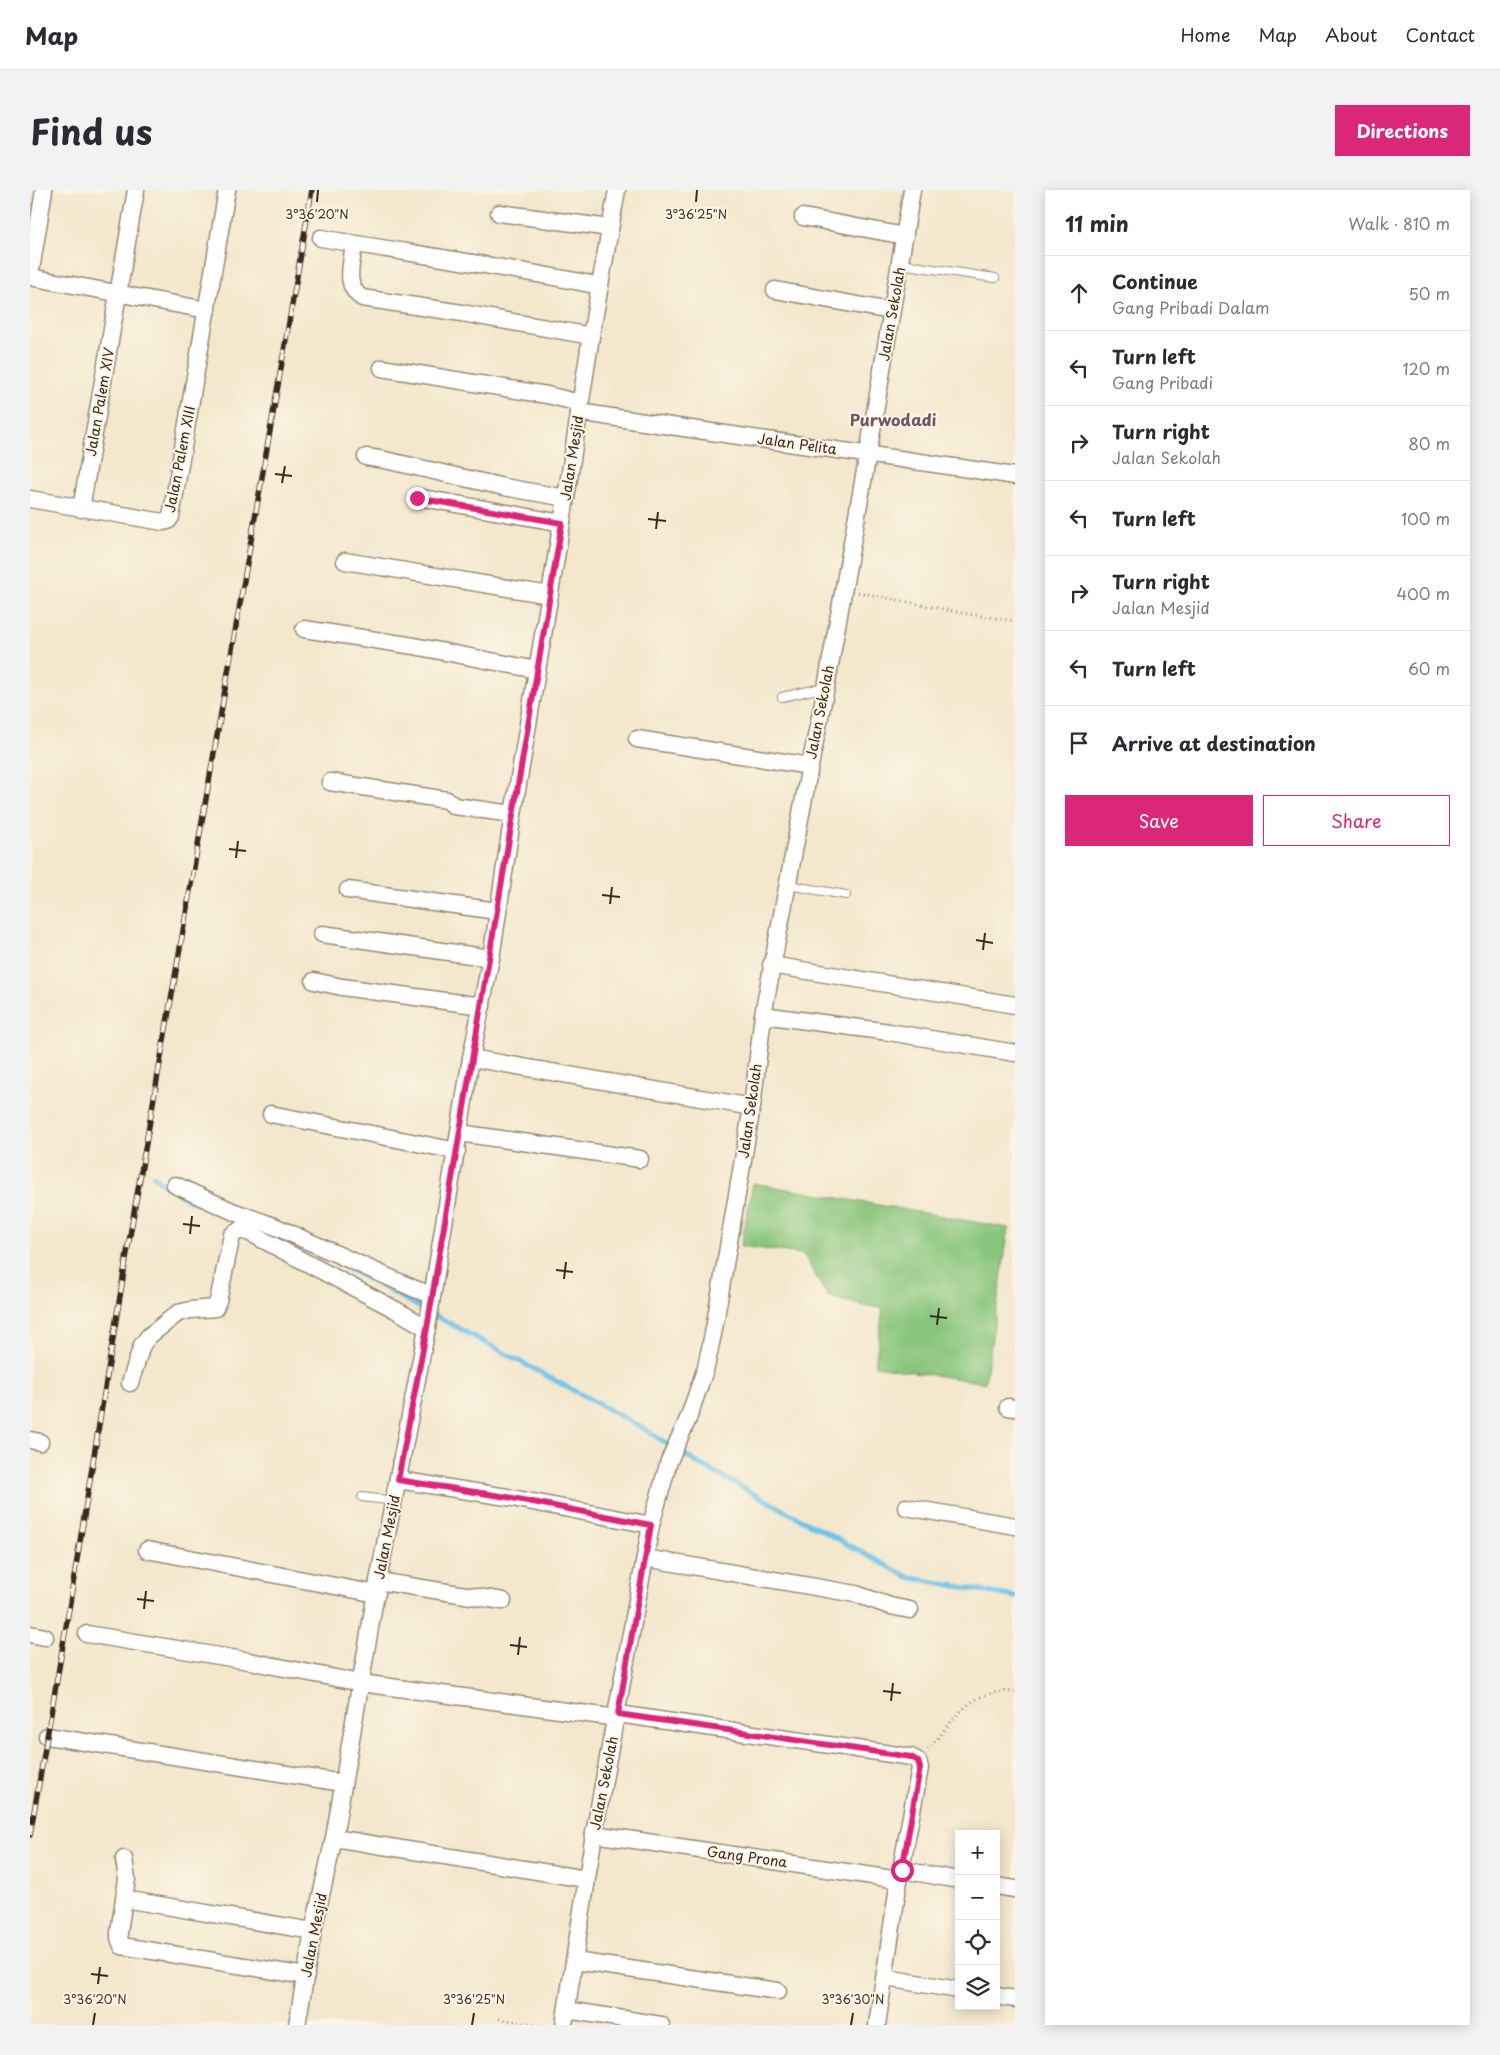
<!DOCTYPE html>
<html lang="en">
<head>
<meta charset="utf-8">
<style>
	:root { --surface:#fff; --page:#f2f2f3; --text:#2b2b33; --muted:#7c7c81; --line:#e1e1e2; --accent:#db2777 }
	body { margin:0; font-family:"Playpen Sans",sans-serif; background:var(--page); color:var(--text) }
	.controls { position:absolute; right:15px; bottom:15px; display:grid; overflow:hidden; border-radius:0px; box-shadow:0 2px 12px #0003 }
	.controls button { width:45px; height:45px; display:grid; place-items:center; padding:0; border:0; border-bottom:1px solid var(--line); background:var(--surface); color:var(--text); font:25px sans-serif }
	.stop { position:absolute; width:15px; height:15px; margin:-11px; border:4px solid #db2777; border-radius:50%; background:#fff }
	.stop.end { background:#db2777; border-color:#fff; box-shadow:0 1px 5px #0008 }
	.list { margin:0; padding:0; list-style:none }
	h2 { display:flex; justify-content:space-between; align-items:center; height:65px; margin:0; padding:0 20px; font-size:21px }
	h2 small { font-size:16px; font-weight:400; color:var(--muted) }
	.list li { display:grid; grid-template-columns:32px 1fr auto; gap:15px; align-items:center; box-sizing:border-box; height:75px; padding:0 20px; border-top:1px solid var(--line) }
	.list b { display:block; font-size:19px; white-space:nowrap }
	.list p { margin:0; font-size:16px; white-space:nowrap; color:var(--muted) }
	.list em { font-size:16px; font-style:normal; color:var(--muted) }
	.actions { display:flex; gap:10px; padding:15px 20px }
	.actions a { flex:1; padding:11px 0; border:1px solid var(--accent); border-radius:0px; text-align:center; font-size:18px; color:var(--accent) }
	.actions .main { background:var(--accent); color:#fff }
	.icon { flex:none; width:28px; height:28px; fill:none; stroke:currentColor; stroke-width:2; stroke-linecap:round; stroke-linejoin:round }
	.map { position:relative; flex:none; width:985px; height:1835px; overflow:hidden; border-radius:0px }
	header { display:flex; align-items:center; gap:30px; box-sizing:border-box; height:70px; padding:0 25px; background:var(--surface); border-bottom:1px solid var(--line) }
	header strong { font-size:24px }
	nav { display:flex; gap:28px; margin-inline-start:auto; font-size:18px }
	.intro { display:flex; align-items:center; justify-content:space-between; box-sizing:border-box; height:120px; padding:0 30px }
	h1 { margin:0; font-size:35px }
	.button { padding:12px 22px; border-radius:0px; background:var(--accent); color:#fff; font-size:18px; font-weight:700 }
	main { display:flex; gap:30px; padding:0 30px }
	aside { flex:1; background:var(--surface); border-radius:0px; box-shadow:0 2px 12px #0003 }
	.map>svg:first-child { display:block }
</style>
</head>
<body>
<header>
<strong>Map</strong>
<nav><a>Home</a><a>Map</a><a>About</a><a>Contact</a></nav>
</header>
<div class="intro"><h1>Find us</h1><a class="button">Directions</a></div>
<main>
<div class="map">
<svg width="985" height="1835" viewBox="0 0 985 1835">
	<rect width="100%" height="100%" fill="#fcf5e5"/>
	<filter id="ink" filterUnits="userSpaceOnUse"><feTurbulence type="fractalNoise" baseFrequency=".02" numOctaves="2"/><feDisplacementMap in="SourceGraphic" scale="10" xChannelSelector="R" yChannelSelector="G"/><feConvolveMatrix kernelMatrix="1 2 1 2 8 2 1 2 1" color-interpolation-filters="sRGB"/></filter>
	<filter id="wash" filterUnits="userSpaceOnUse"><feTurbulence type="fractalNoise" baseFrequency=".0096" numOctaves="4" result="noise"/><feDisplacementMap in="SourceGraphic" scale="20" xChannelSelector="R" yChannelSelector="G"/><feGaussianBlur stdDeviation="1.12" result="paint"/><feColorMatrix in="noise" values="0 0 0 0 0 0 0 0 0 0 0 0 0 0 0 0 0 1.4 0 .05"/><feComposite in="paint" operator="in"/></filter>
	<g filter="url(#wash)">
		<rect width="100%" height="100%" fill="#f3e7cc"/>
		<polygon fill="#87c57c" stroke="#61784d" points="723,993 979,1038 955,1193 845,1176 853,1118 830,1115 798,1107 773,1064 711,1056"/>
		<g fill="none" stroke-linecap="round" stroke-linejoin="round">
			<g stroke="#6dc2ea" stroke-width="5">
				<polyline points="123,986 141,999"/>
				<polyline points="150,1005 172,1016"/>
				<polyline points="308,1073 611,1237 669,1274 878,1387 985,1407"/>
			</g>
		</g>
	</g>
	<g filter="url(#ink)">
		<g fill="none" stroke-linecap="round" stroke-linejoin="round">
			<g stroke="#978875" stroke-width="10">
				<g id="lane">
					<polyline points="870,74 965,88"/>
					<polyline points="752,507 796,497"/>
					<polyline points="758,695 816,705"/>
					<polyline points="332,1307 365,1311"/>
				</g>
			</g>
			<g stroke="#978875" stroke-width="19">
				<g id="street">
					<polyline points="469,23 580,38"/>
					<polyline points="773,27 875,46"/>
					<path d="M291,48C384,64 477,77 570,96"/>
					<path d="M324,54C322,74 313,95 332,108L432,123L561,146"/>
					<polyline points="0,86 14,0"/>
					<polyline points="0,87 177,120"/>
					<polyline points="745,100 861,121"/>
					<polyline points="352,178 517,205 550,213"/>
					<path d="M549,222C694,245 840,264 985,286"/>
					<polyline points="336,267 355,270 474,297 536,308"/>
					<polyline points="387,307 532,333"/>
					<polyline points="0,309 133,332 138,331 141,327 197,0"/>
					<polyline points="51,319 106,0"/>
					<polyline points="315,371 520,405"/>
					<polyline points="274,439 384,456 507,480"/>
					<polyline points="607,549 780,576"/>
					<polyline points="300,592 417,610 424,616 483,624"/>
					<polyline points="318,700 467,721"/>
					<polyline points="292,744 461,768"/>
					<polyline points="741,775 985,815"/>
					<polyline points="284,791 312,797 452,816"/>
					<polyline points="733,825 859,842 985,863"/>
					<polyline points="441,868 722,917"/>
					<polyline points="241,924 427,961"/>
					<polyline points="429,943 610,969"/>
					<polyline points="145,995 202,1021 244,1036 385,1099 402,1105"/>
					<polyline points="100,1193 112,1155 119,1146 148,1123 161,1120 185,1118 188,1111 202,1045 210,1040 220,1043 366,1120 397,1138"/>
					<polyline points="978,1217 985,1218"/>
					<polyline points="0,1250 10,1252"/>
					<polyline points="368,1290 477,1307 621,1335"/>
					<polyline points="876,1317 985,1336"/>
					<polyline points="117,1360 347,1404"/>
					<polyline points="615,1368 826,1404 860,1416 880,1420"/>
					<polyline points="348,1391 473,1411"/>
					<polyline points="0,1444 15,1447"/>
					<polyline points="57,1444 219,1471 331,1493 587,1528"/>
					<polyline points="588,1524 881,1567 888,1571 890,1578 869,1690 847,1835"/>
					<polyline points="17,1546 313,1593"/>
					<polyline points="564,1644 869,1690"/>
					<polyline points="304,1648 556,1689"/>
					<polyline points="94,1669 97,1689 89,1742 89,1748 92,1756 276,1786"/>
					<polyline points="872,1680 929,1690"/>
					<polyline points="966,1696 985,1699"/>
					<polyline points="94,1709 283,1741"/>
					<polyline points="545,1771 748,1801"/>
					<polyline points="856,1788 929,1800"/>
					<polyline points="966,1806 985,1809"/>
					<polyline points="537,1820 631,1835"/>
					<polyline points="267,1835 283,1741 304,1648 348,1391 397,1138 441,868 461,768 483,624 536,308 561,146 587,0"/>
					<polyline points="534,1835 564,1644 621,1335 639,1271 658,1229 676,1177 684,1139 722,917 733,825 780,576 796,497 838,264 882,0"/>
				</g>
			</g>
			<g stroke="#978875" stroke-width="3" stroke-dasharray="1 4" stroke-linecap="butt">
				<polyline points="828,402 932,423 985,431"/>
				<path d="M898,1560C924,1530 940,1497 985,1502"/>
				<polyline points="469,1829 509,1835"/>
			</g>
			<use href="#lane" stroke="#fff" stroke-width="8"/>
			<use href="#street" stroke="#fff" stroke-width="16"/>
			<g stroke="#3b2a1e" stroke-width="5.5">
				<polyline id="rail" points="0,1645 35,1443 99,1051 282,0"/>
			</g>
			<use href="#rail" stroke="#fcf5e5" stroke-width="4" stroke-dasharray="11" stroke-linecap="butt"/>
		</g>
	</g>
	<g fill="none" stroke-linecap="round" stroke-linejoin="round" filter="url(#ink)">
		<polyline stroke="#db2777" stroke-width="6" points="387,308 532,333 397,1138 368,1290 477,1307 621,1335 588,1524 881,1567 888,1571 890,1578 872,1680"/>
	</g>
	<path fill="none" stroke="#3b2a1e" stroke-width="2" d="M287,12L288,0M666,12L667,0M245,284L262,286M252,293L255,276M618,329L636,331M626,339L628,322M199,659L216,661M206,668L208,651M572,705L590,707M580,714L582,697M946,750L963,753M953,760L955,743M153,1034L170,1036M160,1044L162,1026M526,1080L543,1082M534,1089L536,1072M900,1126L917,1128M907,1135L909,1118M107,1409L124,1411M114,1419L116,1401M480,1455L497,1457M488,1465L490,1447M853,1501L871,1503M861,1511L863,1493M61,1784L78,1786M68,1794L70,1777M63,1835L65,1823M442,1835L444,1823M821,1835L823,1823"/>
	<g text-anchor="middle" stroke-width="4" stroke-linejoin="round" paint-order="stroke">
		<g font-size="14" fill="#3b2a1e" stroke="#fcf5e5">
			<text transform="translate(862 124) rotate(-80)" y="5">Jalan Sekolah</text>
			<text transform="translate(70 212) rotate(-80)" y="5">Jalan Palem XIV</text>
			<text transform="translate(767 254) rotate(8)" y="5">Jalan Pelita</text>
			<text transform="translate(542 268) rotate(-81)" y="5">Jalan Mesjid</text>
			<text transform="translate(150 269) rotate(-79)" y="5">Jalan Palem XIII</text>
			<text transform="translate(790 522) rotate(-79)" y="5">Jalan Sekolah</text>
			<text transform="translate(720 921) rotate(-82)" y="5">Jalan Sekolah</text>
			<text transform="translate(357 1347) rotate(-79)" y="5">Jalan Mesjid</text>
			<text transform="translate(574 1593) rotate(-79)" y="5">Jalan Sekolah</text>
			<text transform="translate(717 1667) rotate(8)" y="5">Gang Prona</text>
			<text transform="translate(284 1745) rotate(-79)" y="5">Jalan Mesjid</text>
		</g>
		<g font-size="16" font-weight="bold" fill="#705665" stroke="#fcf5e5">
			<text x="863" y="236">Purwodadi</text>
		</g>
	</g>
	<g font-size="12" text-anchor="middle" fill="#3b2a1e" stroke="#fcf5e5" stroke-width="4" stroke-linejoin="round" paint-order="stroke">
		<text x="287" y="29">3°36'20"N</text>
		<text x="666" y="29">3°36'25"N</text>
		<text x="65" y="1814">3°36'20"N</text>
		<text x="444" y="1814">3°36'25"N</text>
		<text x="823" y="1814">3°36'30"N</text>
	</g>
</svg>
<div class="controls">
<button>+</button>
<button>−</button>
<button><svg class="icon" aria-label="locate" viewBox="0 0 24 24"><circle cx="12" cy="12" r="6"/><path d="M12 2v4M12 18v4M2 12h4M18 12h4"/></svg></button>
<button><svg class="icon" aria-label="layers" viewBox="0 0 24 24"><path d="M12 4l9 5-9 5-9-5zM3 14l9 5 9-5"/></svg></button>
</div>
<div class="stop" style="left:872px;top:1680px"></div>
<div class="stop end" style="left:387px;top:308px"></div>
</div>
<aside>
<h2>11 min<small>Walk · 810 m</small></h2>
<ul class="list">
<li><svg class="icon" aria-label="ahead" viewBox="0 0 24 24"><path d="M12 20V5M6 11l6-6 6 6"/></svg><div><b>Continue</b><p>Gang Pribadi Dalam</p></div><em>50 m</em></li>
<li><svg class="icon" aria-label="left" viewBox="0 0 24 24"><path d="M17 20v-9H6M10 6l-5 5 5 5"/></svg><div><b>Turn left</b><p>Gang Pribadi</p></div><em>120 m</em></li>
<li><svg class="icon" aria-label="right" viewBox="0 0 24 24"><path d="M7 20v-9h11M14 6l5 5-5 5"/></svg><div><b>Turn right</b><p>Jalan Sekolah</p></div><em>80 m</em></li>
<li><svg class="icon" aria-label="left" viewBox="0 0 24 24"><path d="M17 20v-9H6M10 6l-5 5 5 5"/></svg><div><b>Turn left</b></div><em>100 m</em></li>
<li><svg class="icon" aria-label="right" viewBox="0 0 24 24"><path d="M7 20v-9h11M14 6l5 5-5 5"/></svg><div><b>Turn right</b><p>Jalan Mesjid</p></div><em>400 m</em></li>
<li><svg class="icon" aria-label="left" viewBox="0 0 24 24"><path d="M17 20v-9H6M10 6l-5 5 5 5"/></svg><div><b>Turn left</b></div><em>60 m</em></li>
<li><svg class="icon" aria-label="arrive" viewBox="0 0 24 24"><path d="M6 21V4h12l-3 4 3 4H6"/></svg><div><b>Arrive at destination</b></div></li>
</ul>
<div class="actions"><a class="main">Save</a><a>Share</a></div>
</aside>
</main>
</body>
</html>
